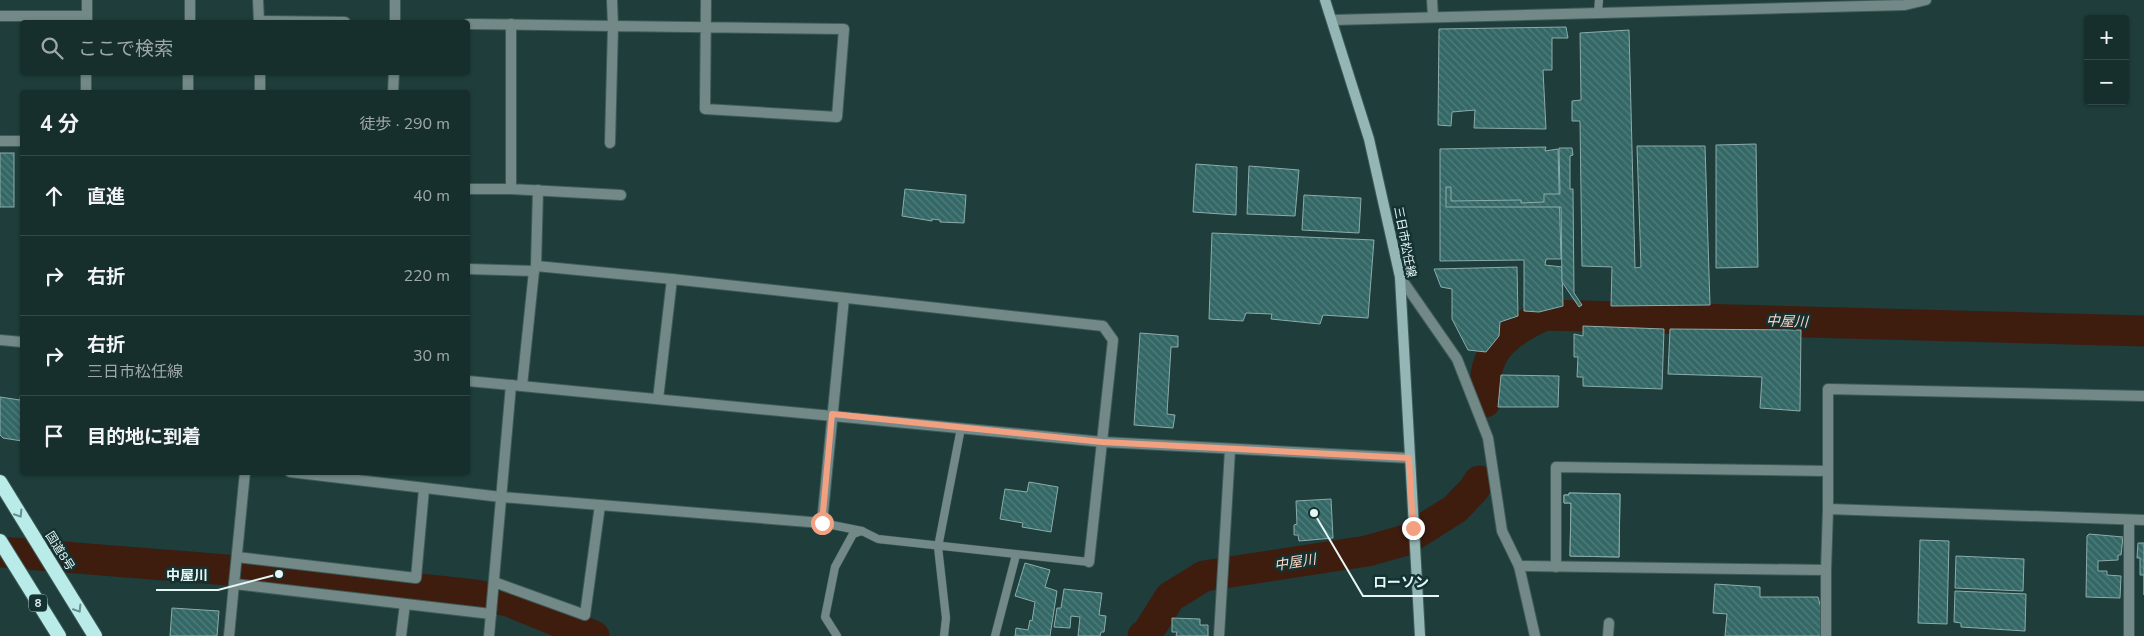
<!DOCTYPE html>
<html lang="ja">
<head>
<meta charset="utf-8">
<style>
	:root { --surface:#162e2c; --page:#233a38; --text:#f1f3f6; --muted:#9ea8a9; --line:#354a48 }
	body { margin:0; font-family:"Nunito Sans","Noto Sans JP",sans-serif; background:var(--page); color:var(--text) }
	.controls { position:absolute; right:15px; top:15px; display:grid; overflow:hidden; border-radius:5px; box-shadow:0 1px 4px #0004 }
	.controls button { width:45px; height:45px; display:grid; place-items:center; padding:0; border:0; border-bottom:1px solid var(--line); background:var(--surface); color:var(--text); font:25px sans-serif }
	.stop { position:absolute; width:15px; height:15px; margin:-11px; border:4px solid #f2a07f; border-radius:50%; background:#fff }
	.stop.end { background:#f2a07f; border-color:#fff; box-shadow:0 1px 5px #0008 }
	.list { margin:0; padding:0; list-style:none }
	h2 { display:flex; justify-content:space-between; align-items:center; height:65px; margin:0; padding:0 20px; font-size:21px }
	h2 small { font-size:16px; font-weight:400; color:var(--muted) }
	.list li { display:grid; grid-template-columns:32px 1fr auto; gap:15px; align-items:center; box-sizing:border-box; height:80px; padding:0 20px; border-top:1px solid var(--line) }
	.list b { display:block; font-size:19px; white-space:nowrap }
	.list p { margin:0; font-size:16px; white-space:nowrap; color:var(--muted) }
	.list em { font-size:16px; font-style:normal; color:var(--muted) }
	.icon { flex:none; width:28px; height:28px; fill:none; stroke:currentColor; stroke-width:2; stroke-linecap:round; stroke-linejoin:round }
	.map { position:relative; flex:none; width:2144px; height:636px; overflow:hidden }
	.search { position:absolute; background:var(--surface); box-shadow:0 1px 4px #0004; left:20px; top:20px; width:450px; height:55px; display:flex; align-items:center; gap:12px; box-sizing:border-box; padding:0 18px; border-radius:5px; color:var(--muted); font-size:19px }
	.panel { position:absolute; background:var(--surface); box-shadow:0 1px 4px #0004; left:20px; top:90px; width:450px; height:385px; border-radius:5px }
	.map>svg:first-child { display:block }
</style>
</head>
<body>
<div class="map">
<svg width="2144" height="636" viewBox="0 0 2144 636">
	<defs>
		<pattern id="building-back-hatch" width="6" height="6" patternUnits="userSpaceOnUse" patternTransform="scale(1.25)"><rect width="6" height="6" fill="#346866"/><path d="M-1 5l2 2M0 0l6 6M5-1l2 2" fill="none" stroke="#517e7c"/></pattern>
	</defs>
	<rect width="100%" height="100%" fill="#1e3d3b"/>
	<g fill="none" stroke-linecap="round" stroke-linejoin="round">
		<g stroke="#3e1d0f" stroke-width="31">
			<path d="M1485,402C1486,389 1484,375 1489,363C1497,339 1523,325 1545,315L2144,331"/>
			<polyline points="0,552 279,574 475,595 508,601 594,636"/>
			<polyline points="1143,636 1148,632 1170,597 1204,576 1367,551 1406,540 1455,509 1474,489 1479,481"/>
		</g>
	</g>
	<g fill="url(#building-back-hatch)" stroke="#8bacaa">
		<polygon points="1566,27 1568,38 1552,38 1552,70 1543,70 1546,129 1474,128 1475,110 1452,112 1451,126 1438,125 1439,29"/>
		<polygon points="1629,30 1635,268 1641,267 1637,146 1705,146 1710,305 1611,306 1612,267 1582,266 1580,121 1572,121 1572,101 1581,100 1580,33"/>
		<polygon points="1756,144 1758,267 1716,268 1716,145"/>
		<polygon points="1546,147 1545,151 1558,149 1561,259 1546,259 1545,265 1562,267 1563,306 1539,312 1524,311 1524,260 1440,261 1440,149"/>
		<polygon points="1559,148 1572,148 1573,155 1570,156 1570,189 1573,189 1574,293 1582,305 1579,307 1562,282 1561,207 1446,207 1446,187 1451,187 1451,201 1521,200 1521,203 1544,202 1544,194 1560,194"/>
		<rect x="0" y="153" width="14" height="54"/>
		<polygon points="1196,164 1237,167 1236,215 1193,212"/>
		<polygon points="1249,166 1299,170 1295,216 1247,214"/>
		<polygon points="905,189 966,195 964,223 940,222 940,220 932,219 932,221 902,216"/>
		<polygon points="1304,195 1361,198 1359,233 1302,230"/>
		<polygon points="1212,233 1374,240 1368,318 1323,315 1320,324 1271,319 1272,314 1246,313 1243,321 1209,319"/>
		<polygon points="1517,267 1518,316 1500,322 1499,336 1486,352 1468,350 1452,319 1452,289 1441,287 1434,269"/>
		<polygon points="1583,326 1664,329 1662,389 1583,386 1583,377 1577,377 1578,357 1574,357 1574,334 1583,336"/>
		<polygon points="1670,329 1801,330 1800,411 1760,408 1762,377 1668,374"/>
		<polygon points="1140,333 1178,336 1178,347 1171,347 1167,414 1175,415 1173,428 1134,425"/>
		<polygon points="1501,375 1559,376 1558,407 1498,407"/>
		<polygon points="22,379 22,441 3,438 0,435 0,397 20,400"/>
		<polygon points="1029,482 1058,487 1051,532 1022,527 1023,523 1000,519 1005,489 1027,492"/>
		<polygon points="1569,493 1620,494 1619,557 1570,556 1571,503 1564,503 1564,495 1569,495"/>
		<polygon points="1569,493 1620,494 1619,557 1570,556 1571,503 1564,503 1564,495 1569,495"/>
		<polygon points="1331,499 1333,538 1299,541 1298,535 1294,535 1294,525 1297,524 1296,501"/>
		<polygon points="2089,534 2123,537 2121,555 2118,555 2118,560 2098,561 2098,571 2107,571 2107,575 2121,576 2120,598 2086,597 2087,536"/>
		<polygon points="1920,540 1949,541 1947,624 1918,623"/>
		<polygon points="2138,543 2144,543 2144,595 2144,575 2140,575 2140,558 2137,558"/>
		<polygon points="1956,556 2024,559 2023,591 1955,588"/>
		<polygon points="1025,563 1050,570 1045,587 1057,591 1050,636 1015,636 1016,628 1028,630 1030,620 1032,621 1035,602 1015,596"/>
		<polygon points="1715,584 1760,587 1760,597 1818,597 1821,608 1821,636 1725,636 1727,614 1713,613"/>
		<polygon points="1064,589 1102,593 1099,615 1106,616 1104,632 1101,632 1100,636 1078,636 1080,617 1071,616 1070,628 1054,627 1057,608 1061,608"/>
		<polygon points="1955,591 2026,594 2025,631 1961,627 1961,623 1954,622"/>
		<polygon points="172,608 219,611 217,636 170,636"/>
		<polygon points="1172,618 1200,619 1200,625 1208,625 1208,636 1176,636 1177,632 1172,632"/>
	</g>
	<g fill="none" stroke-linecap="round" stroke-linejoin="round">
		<g stroke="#3e5b59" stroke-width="9">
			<g id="service">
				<polyline points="1598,12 1599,0"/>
				<polyline points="822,523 862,531 878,539 1089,562"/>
				<polyline points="837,636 825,617 835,567 853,534 862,531"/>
				<polyline points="944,636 946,618 938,547 961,428"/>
				<polyline points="995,636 1016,555"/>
			</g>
		</g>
		<g stroke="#3e5b59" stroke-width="12">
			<g id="minor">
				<polyline points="258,0 259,22"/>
				<polyline points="1432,0 1433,17"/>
				<polyline points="0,16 87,16"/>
				<polyline points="87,21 87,0"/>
				<polyline points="259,21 345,22"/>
				<polyline points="190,22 190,0"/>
				<polyline points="395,22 395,0"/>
				<polyline points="468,24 613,26 612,0"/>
				<polyline points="511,24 511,189 621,195"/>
				<polyline points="260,72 260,92"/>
				<polyline points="86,92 86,72"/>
				<polyline points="188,92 188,72"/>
				<polyline points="393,92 394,72"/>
				<polyline points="0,141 22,141"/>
				<polyline points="610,143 613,26 844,29 837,117 705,109 706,0"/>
				<polyline points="468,189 511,189"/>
				<polyline points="536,266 538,190"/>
				<polyline points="468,269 534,271"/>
				<polyline points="0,340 22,342"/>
				<polyline points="468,381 1103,442 1409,458"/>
				<polyline points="522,386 534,271 536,266 672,279 1103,326 1113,340 1089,562"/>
				<polyline points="658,399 672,279"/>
				<polyline points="245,472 234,584 491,614"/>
				<polyline points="290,472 501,497 822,523 844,298"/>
				<polyline points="1828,509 1828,389 2144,396"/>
				<polyline points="237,557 416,578 424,489"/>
				<polyline points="1519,566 1826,570 1826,636"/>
				<polyline points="1556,567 1556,467 1828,471"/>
				<polyline points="1826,570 1828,509 2144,520"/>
				<polyline points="494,582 585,615 600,505"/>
				<polyline points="229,636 234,584"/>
				<polyline points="401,636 405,604"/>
				<polyline points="489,636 511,385"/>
				<polyline points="1219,636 1230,450"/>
				<polyline points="1608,636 1609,623"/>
				<polyline points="2129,636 2129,520"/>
			</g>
		</g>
		<g stroke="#3e5b59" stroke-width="12">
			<g id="tertiary">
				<polyline points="1332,20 1905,5 1926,0"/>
				<polyline points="1400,277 1457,359 1488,438 1502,531 1519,566 1535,636"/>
			</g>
		</g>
		<g stroke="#3e5b59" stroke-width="12">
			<polyline id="secondary" points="1325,0 1369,139 1400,277 1420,636"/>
		</g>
		<g stroke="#3e5b59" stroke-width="16">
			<g id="trunk">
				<polyline points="0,482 95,636"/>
				<polyline points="0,541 59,636"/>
			</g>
		</g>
		<use href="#service" stroke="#738988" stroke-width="8"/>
		<use href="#minor" stroke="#738988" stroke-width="10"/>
		<use href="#tertiary" stroke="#738988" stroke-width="10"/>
		<use href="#secondary" stroke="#94b7b5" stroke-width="10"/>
		<use href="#trunk" stroke="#b9ece9" stroke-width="14"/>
	</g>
	<defs><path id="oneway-chevron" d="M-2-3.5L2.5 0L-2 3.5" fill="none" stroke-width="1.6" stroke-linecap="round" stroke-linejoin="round" transform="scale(1.25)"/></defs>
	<g stroke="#668f8d">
		<use href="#oneway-chevron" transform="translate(19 514) rotate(58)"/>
		<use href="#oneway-chevron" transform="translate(78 609) rotate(58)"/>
	</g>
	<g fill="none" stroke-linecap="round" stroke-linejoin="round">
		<polyline stroke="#f2a07f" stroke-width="6" points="822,523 832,414 1102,442 1409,458 1413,528"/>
	</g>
	<g text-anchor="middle" stroke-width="5" stroke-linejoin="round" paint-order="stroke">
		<rect fill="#143231" stroke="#a7bcbb" stroke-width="1" x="29" y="594.5" width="18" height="17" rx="4"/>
		<g font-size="11" font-weight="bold" fill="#e6f7f6">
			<text x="38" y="607">8</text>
		</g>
		<g font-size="12" fill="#e6f7f6" stroke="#143231">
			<text transform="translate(1405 242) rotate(79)" y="4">三日市松任線</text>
			<text transform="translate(60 551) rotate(58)" y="4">国道8号</text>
		</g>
		<g font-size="14" font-style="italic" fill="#ffd6c5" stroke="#143231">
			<text transform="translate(1787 321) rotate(2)" y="5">中屋川</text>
			<text transform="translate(1295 562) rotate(-9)" y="5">中屋川</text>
		</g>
	</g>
	<path fill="none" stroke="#e6f7f6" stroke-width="2" d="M279 574L218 590H156M1314 513L1363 596H1439"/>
	<g fill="#e6f7f6" stroke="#143231" stroke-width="2">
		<circle cx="279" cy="574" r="5"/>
		<circle cx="1314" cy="513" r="5"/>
	</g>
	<g font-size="14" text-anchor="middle" font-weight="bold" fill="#e6f7f6" stroke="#143231" stroke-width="5" stroke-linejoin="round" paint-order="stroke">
		<text x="187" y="580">中屋川</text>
		<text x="1401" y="587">ローソン</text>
	</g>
</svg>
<div class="controls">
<button>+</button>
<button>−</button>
</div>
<div class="stop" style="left:822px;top:523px"></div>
<div class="stop end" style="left:1413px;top:528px"></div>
<div class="search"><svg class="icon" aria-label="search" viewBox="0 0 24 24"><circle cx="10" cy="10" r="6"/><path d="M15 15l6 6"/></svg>ここで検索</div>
<section class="panel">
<h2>4 分<small>徒歩 · 290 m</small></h2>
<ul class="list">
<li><svg class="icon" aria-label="ahead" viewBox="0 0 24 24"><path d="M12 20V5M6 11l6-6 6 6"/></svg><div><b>直進</b></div><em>40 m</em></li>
<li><svg class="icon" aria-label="right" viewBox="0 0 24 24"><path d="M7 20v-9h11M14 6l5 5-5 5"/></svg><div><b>右折</b></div><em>220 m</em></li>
<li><svg class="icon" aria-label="right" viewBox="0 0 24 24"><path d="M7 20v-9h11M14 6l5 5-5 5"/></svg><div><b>右折</b><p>三日市松任線</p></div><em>30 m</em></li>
<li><svg class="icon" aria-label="arrive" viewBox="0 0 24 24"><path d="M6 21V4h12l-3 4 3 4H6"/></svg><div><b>目的地に到着</b></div></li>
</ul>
</section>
</div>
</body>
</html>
